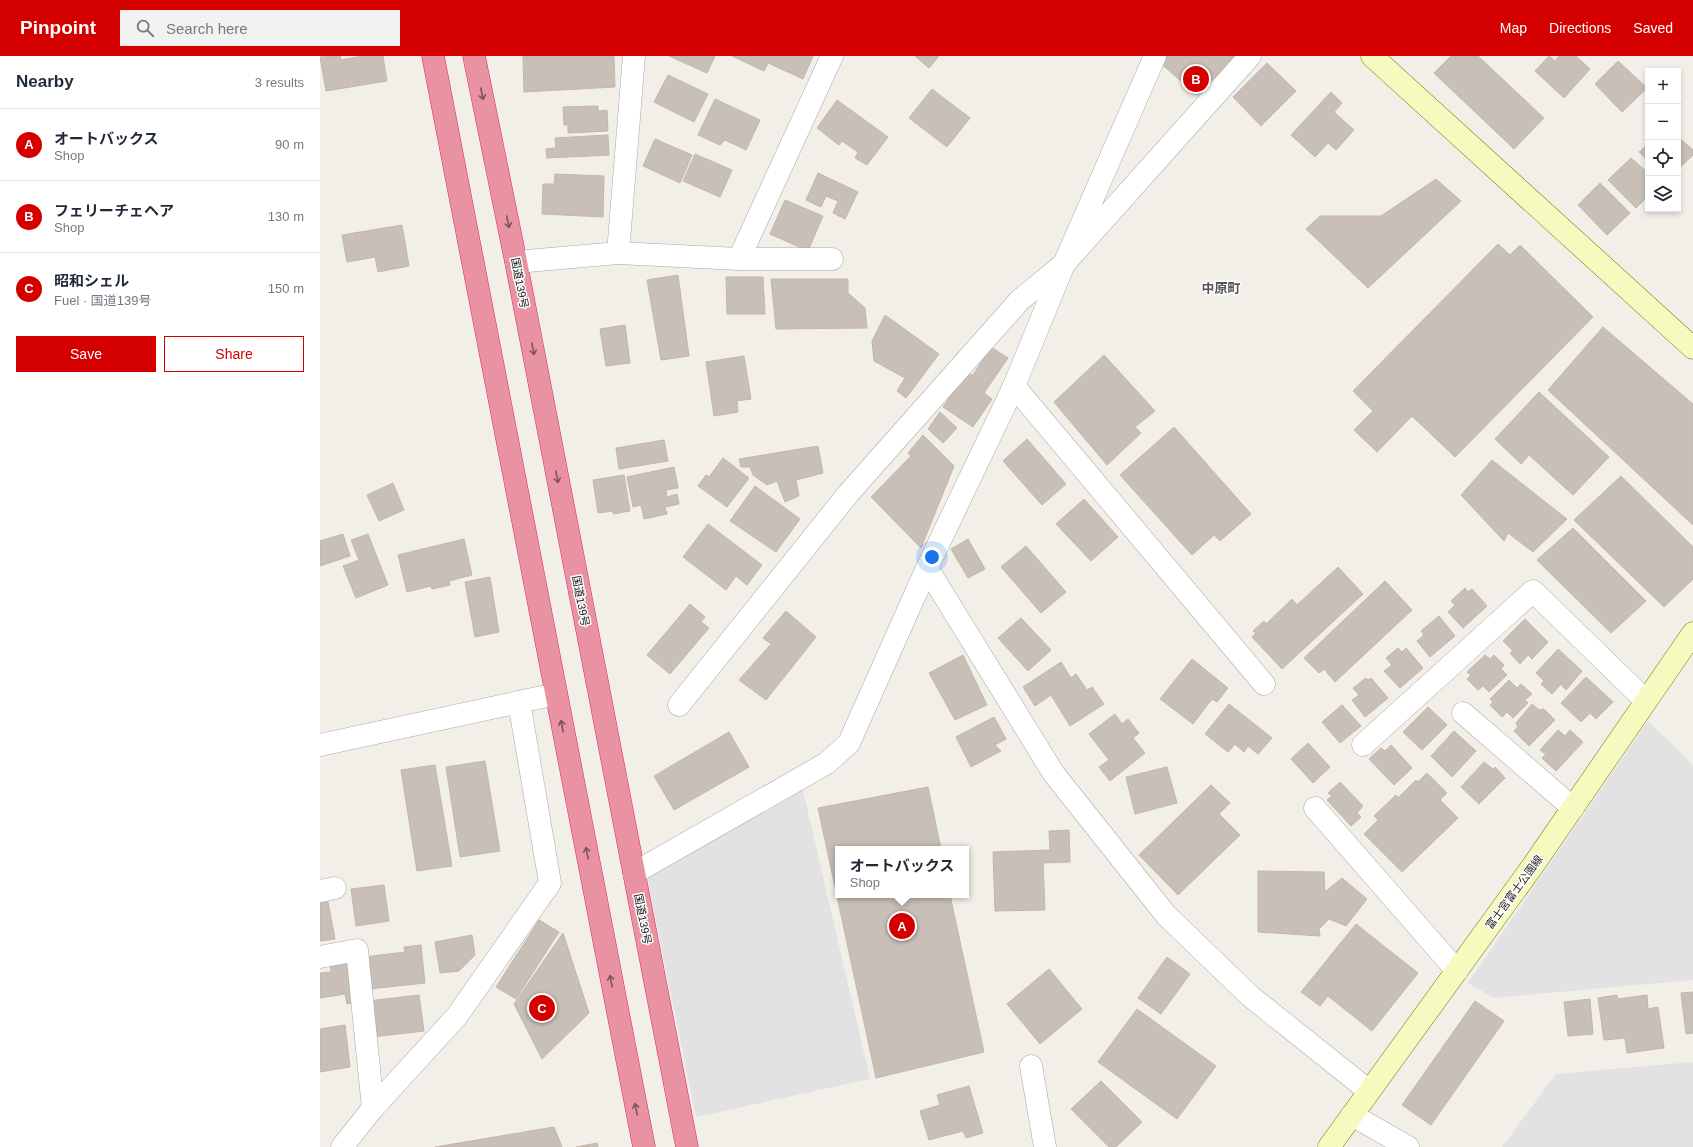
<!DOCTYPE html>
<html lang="en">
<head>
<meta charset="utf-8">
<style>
	:root { --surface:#fff; --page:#f2f2f3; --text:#1f2937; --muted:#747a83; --line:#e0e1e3; --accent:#d40000 }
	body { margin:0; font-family:Helvetica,"Noto Sans JP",sans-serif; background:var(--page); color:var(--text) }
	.controls { position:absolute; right:12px; top:12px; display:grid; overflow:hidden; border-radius:0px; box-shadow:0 2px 6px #0003 }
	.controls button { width:36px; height:36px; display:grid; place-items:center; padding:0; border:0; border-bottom:1px solid var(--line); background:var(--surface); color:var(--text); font:20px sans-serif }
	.you { position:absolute; left:612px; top:501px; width:14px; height:14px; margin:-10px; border:3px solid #fff; border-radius:50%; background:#1a73e8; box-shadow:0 0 0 6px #1a73e833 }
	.badge { display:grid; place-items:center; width:26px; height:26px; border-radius:50%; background:var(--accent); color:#fff; font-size:13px; font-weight:700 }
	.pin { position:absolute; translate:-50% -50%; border:2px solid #fff; box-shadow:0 1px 4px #0006 }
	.popup { position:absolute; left:515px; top:790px; width:134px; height:52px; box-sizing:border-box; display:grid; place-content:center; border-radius:0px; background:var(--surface); filter:drop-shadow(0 1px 3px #0005); font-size:13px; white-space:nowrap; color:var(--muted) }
	.popup b { font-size:15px; color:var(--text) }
	.popup::after { content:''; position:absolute; left:50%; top:100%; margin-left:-8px; border:8px solid transparent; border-top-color:var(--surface) }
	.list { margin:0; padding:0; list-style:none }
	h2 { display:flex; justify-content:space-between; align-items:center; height:52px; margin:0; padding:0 16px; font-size:17px }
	h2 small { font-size:13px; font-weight:400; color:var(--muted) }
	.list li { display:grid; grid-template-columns:26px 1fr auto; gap:12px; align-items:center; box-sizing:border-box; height:72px; padding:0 16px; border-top:1px solid var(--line) }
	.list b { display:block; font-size:15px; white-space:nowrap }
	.list p { margin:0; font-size:13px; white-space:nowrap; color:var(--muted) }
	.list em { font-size:13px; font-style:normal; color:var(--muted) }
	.actions { display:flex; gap:8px; padding:12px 16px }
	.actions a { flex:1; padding:9px 0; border:1px solid var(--accent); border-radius:0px; text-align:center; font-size:14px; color:var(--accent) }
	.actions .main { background:var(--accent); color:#fff }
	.icon { flex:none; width:22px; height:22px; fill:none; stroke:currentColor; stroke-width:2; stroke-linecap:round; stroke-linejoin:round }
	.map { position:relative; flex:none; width:1373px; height:1091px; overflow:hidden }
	header { display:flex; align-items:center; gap:24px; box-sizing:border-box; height:56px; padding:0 20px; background:var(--accent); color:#fff }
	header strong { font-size:19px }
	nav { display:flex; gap:22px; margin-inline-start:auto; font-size:14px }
	.search { width:280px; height:36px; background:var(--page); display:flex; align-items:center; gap:10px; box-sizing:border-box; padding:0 14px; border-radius:0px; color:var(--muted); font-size:15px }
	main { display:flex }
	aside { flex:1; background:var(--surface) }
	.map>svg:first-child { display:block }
</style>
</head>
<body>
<header>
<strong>Pinpoint</strong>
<div class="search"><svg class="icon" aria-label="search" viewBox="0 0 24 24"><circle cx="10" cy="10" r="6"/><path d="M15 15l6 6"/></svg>Search here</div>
<nav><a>Map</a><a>Directions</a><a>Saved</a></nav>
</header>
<main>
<aside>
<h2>Nearby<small>3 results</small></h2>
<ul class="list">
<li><span class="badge">A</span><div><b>オートバックス</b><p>Shop</p></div><em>90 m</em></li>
<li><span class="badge">B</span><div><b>フェリーチェヘア</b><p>Shop</p></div><em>130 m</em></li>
<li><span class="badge">C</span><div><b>昭和シェル</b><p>Fuel · 国道139号</p></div><em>150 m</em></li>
</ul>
<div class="actions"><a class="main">Save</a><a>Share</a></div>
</aside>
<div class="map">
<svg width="1373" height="1091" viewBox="0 0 1373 1091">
	<rect width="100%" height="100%" fill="#f2efe9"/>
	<g fill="#e2e2e2">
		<polygon points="1328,665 1373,709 1373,924 1174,942 1148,927"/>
		<polygon points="482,730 550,1023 376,1061 327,821"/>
		<polygon points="1373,1006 1373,1091 1182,1091 1236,1018"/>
	</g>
	<g fill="#c7bfb8" stroke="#c4b6ab">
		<polygon points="20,0 21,4 43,0 63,0 67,25 6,35 0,1"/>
		<polygon points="203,0 294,0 295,31 204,36"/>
		<polygon points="349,0 395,0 387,17"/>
		<polygon points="412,0 493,0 483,23 448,7 444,15"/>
		<polygon points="595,0 619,0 609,12"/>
		<polygon points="842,0 916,0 877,39 839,6"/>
		<polygon points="1131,0 1158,0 1224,62 1194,93 1114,17"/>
		<polygon points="1229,0 1235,5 1239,0 1256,0 1270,13 1244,42 1215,15"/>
		<polygon points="1298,5 1327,32 1302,56 1275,28"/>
		<polygon points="947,7 976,35 941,70 913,41"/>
		<polygon points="348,19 388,38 374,66 334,46"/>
		<polygon points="612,33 650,62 627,91 589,62"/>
		<polygon points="1011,36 1022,47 1014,56 1034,74 1016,94 1008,87 995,101 971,79"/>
		<polygon points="395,43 440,64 426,94 405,84 400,89 378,79"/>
		<polygon points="517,44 568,81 547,109 535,102 538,96 522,85 519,89 497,72"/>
		<polygon points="278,50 278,55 287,54 288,75 248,77 248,69 244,69 243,51"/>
		<polygon points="288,79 289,99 227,102 226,93 236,92 235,82"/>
		<polygon points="1358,81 1373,94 1373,99 1358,113"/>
		<polygon points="335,83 372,99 360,127 323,110"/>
		<polygon points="1328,88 1328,105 1319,96"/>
		<polygon points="375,98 412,114 400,141 363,125"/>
		<polygon points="1311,102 1328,117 1328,140 1316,152 1288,124"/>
		<polygon points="498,117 538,136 525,163 513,157 518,145 506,140 501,151 486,144"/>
		<polygon points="235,118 284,120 283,161 222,158 223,128 234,128"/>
		<polygon points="1116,123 1141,145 1048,232 986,173 1000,160 1061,160"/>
		<polygon points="1280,127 1310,157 1287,179 1258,149"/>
		<polygon points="465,144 503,160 488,195 450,178"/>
		<polygon points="82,169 89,210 58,216 55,201 27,206 22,179"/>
		<polygon points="1178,188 1190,199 1200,189 1273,261 1135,401 1092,360 1057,396 1034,374 1053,355 1033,335"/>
		<polygon points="358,219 369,300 341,304 327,224"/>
		<polygon points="406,221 443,221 445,258 407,258"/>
		<polygon points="451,223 528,223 528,237 545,252 547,272 456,273"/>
		<polygon points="565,259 619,298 586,342 577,335 585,322 554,305 552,285"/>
		<polygon points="305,269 310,307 286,310 280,273"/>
		<polygon points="1283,271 1373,348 1373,469 1228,334"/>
		<polygon points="671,291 688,302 664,337 672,343 653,371 623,351 646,317 653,319"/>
		<polygon points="784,299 835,355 815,371 821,377 787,409 734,346"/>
		<polygon points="424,300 431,343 417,345 418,356 394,360 386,306"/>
		<polygon points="1219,336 1289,401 1253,439 1209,399 1201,408 1175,383"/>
		<polygon points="620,356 637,372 623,387 608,373"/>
		<polygon points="854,371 931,458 900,485 894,479 872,499 800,419"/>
		<polygon points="603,379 634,410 601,492 551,441 591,400 588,397"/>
		<polygon points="707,383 746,428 722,449 683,405"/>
		<polygon points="344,384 348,405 299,413 296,392"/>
		<polygon points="498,390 503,417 476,424 479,440 465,446 457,425 447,429 433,419 430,411 421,411 419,403"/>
		<polygon points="403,402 429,422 407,451 378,430 386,419 389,421"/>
		<polygon points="1172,404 1247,463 1213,496 1188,477 1184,485 1141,439"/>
		<polygon points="354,411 358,432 346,434 347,441 357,438 359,448 345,451 347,458 324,463 321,449 313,451 307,421"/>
		<polygon points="304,419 310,455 293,458 293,455 278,457 273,424"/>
		<polygon points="1301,420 1373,491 1373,523 1344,551 1254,464"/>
		<polygon points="73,427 84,454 59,465 47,439"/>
		<polygon points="435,430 480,463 456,496 410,465"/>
		<polygon points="764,443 798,481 771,505 736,468"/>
		<polygon points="388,468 442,509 427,529 416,520 406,534 363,501"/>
		<polygon points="1253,472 1326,545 1291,577 1217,504"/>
		<polygon points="23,478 30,500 0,510 0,485"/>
		<polygon points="48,478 68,529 36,542 23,510 39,504 31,484"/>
		<polygon points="144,483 152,519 129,525 130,529 112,533 111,530 87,536 78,499"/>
		<polygon points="648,483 665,513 648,522 631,493"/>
		<polygon points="706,490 746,536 721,557 681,511"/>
		<polygon points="1018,511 1043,538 962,613 932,581 936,577 933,575 944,565 946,568 972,543 977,549"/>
		<polygon points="170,521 179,576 155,581 145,526"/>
		<polygon points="1065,525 1092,554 1015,626 1004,613 999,617 984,602"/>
		<polygon points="1145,532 1148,536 1152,533 1167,550 1143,572 1128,556 1135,549 1131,545"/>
		<polygon points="370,548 385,561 381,566 389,572 350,618 327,599"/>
		<polygon points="466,555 496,581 446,644 419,624 451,588 443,582"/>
		<polygon points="1119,560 1135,580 1110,601 1097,585 1104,579 1101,575"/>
		<polygon points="701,562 731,594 708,615 678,582"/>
		<polygon points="1205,563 1228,586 1212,603 1208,599 1200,608 1190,597 1193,595 1183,585"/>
		<polygon points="1078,592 1082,596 1086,592 1103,612 1080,632 1064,615 1072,609 1066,602"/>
		<polygon points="1238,593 1262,615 1246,634 1241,628 1232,638 1221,628 1224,625 1216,617"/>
		<polygon points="643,599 667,649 635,664 609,617"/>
		<polygon points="1165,599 1170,603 1174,599 1184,609 1181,613 1187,619 1169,636 1163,630 1158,634 1147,623 1151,619 1147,616"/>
		<polygon points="872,603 908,632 897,646 892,643 873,668 840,643"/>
		<polygon points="741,606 751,622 756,618 767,634 772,631 784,648 750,670 731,639 715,650 703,631"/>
		<polygon points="1266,621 1293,646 1276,663 1270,657 1261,666 1241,647"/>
		<polygon points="1046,622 1048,624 1051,622 1068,642 1045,661 1032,644 1039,639 1033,632"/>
		<polygon points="1189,624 1197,632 1201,628 1212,638 1205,644 1208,647 1193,662 1187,656 1182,661 1170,649 1173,646 1170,643"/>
		<polygon points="909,648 952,682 938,698 928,690 924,696 915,688 908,696 885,678"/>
		<polygon points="1212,648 1219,654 1224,653 1235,664 1209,690 1194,675 1198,671 1196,667"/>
		<polygon points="1022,649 1041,670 1020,687 1002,666"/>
		<polygon points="1108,651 1127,669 1102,694 1083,676"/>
		<polygon points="795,658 802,668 808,663 819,677 813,682 825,697 790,725 779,711 789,704 769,678"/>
		<polygon points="674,661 686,683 675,689 681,695 651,711 636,681"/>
		<polygon points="1238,674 1245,680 1250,674 1263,686 1236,715 1222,702 1226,698 1220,694"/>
		<polygon points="1134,675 1156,695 1132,721 1111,700"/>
		<polygon points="409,676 429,711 354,754 334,720"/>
		<polygon points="988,687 1010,711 993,727 971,703"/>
		<polygon points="1071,689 1092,712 1074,729 1049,703 1061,692 1065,695"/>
		<polygon points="165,705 180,795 140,801 126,711"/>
		<polygon points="1164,706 1173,713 1175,711 1185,722 1159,748 1141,731"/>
		<polygon points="115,709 132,810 97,815 81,714"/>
		<polygon points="847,711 857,747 815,758 806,721"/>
		<polygon points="1107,717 1127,737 1120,744 1138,762 1082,816 1044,778 1058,764 1054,760 1076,739 1078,742 1096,724 1098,726"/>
		<polygon points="1020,726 1043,750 1037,757 1041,761 1031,770 1007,744 1012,740 1008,737"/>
		<polygon points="891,729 910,747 899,758 920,779 858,839 819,799"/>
		<polygon points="608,731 621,793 518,793 518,839 630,839 664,996 556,1022 498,752"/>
		<polygon points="749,774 750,806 723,807 725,854 675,855 673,796 730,794 729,775"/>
		<polygon points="938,815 1004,816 1005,836 1022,822 1047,843 1026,870 1009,863 999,873 1000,880 938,876"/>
		<polygon points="64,829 69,865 36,870 31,833"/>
		<polygon points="8,846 15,883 0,885 0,847"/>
		<polygon points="219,864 239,876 196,943 176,931"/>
		<polygon points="1036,868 1098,917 1052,975 1008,940 1000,950 981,936"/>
		<polygon points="243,877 269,957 222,1003 194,948"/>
		<polygon points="152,879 155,899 139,915 120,917 115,886"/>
		<polygon points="101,889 105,927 49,933 44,901 85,896 84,891"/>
		<polygon points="847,901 870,918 841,958 818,942"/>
		<polygon points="32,903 39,946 27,948 25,938 0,942 0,917 11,916 10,907"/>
		<polygon points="729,913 762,953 720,988 687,948"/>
		<polygon points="1373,936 1373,977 1366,978 1361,937"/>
		<polygon points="99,939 104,975 52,981 48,945"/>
		<polygon points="1297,939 1298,943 1327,939 1328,953 1338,951 1344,992 1307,997 1305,982 1284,984 1278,942"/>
		<polygon points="1270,943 1273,978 1248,980 1244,946"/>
		<polygon points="1155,945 1184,965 1111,1069 1082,1049"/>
		<polygon points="817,953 896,1010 857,1063 778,1006"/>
		<polygon points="25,969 30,1011 0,1016 0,973"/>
		<polygon points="781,1025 822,1066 796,1091 789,1091 751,1053"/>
		<polygon points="649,1030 663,1077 646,1082 643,1075 609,1084 600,1055 620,1049 617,1039"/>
		<polygon points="234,1071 242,1091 115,1091"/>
		<polygon points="277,1087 278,1091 256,1091"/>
	</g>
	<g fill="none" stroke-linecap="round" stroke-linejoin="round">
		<g stroke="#a9a9a9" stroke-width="23">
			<g id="street">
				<polyline points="298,197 314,0"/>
				<polyline points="419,203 512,0"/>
				<polyline points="196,206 298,197 419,203 512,203"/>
				<polyline points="694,330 944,628"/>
				<polyline points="607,512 734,718 846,859 930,940 1049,1035"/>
				<polyline points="359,649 528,438 700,244 744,208 930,0"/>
				<polyline points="1143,657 1253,752"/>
				<polyline points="0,689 236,638"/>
				<polyline points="1043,689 1213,535 1326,645"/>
				<polyline points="995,752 1137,915"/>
				<polyline points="314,817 507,707 529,687 607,512 694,330 744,208 835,0"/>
				<polyline points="0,835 15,832"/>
				<polyline points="0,901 37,894 53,1052"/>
				<polyline points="711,1010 725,1091"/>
				<polyline points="1032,1059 1088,1091"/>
				<polyline points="22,1091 53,1052 137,960 230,827 199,646"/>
			</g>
		</g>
		<g stroke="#707d05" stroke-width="23">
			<g id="secondary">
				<polyline points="1052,0 1373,292"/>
				<polyline points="1009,1091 1212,811 1373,577"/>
			</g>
		</g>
		<g stroke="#dc2a67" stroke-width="23">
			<g id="highway">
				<polyline points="113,0 324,1091"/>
				<polyline points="154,0 196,206 367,1091"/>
			</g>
		</g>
		<use href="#street" stroke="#fff" stroke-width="22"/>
		<use href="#secondary" stroke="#f7fabf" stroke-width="22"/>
		<use href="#highway" stroke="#e892a2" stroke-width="22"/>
	</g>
	<defs><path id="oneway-shaft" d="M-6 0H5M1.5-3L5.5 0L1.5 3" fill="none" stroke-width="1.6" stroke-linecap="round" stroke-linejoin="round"/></defs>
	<g stroke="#7b545c">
		<use href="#oneway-shaft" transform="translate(162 38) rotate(78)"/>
		<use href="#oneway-shaft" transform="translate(188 166) rotate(78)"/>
		<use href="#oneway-shaft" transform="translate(213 293) rotate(79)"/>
		<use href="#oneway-shaft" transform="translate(237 421) rotate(79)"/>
		<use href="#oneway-shaft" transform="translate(242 670) rotate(-101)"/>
		<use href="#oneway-shaft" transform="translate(267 797) rotate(-101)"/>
		<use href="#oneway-shaft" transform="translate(291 925) rotate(-101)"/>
		<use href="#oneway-shaft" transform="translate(316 1053) rotate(-101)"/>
	</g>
	<g text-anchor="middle" stroke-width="3" stroke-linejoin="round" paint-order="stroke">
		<g font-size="11" fill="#222" stroke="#fff">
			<text transform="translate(200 227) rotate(79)" y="4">国道139号</text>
			<text transform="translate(261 545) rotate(79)" y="4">国道139号</text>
			<text transform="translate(1194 836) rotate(-54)" y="4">富士宮富士公園線</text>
			<text transform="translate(323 863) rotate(79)" y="4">国道139号</text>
		</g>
		<g font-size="13" font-weight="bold" fill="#555" stroke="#fff">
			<text x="901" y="237">中原町</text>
		</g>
	</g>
</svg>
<div class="controls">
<button>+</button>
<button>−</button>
<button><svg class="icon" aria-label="locate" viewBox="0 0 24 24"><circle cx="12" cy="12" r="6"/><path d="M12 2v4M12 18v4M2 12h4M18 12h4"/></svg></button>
<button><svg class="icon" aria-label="layers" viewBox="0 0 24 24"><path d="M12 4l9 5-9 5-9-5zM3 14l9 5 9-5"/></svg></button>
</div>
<div class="you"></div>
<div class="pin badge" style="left:582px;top:870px">A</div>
<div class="popup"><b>オートバックス</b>Shop</div>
<div class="pin badge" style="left:876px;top:23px">B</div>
<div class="pin badge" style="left:222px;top:952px">C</div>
</div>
</main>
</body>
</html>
